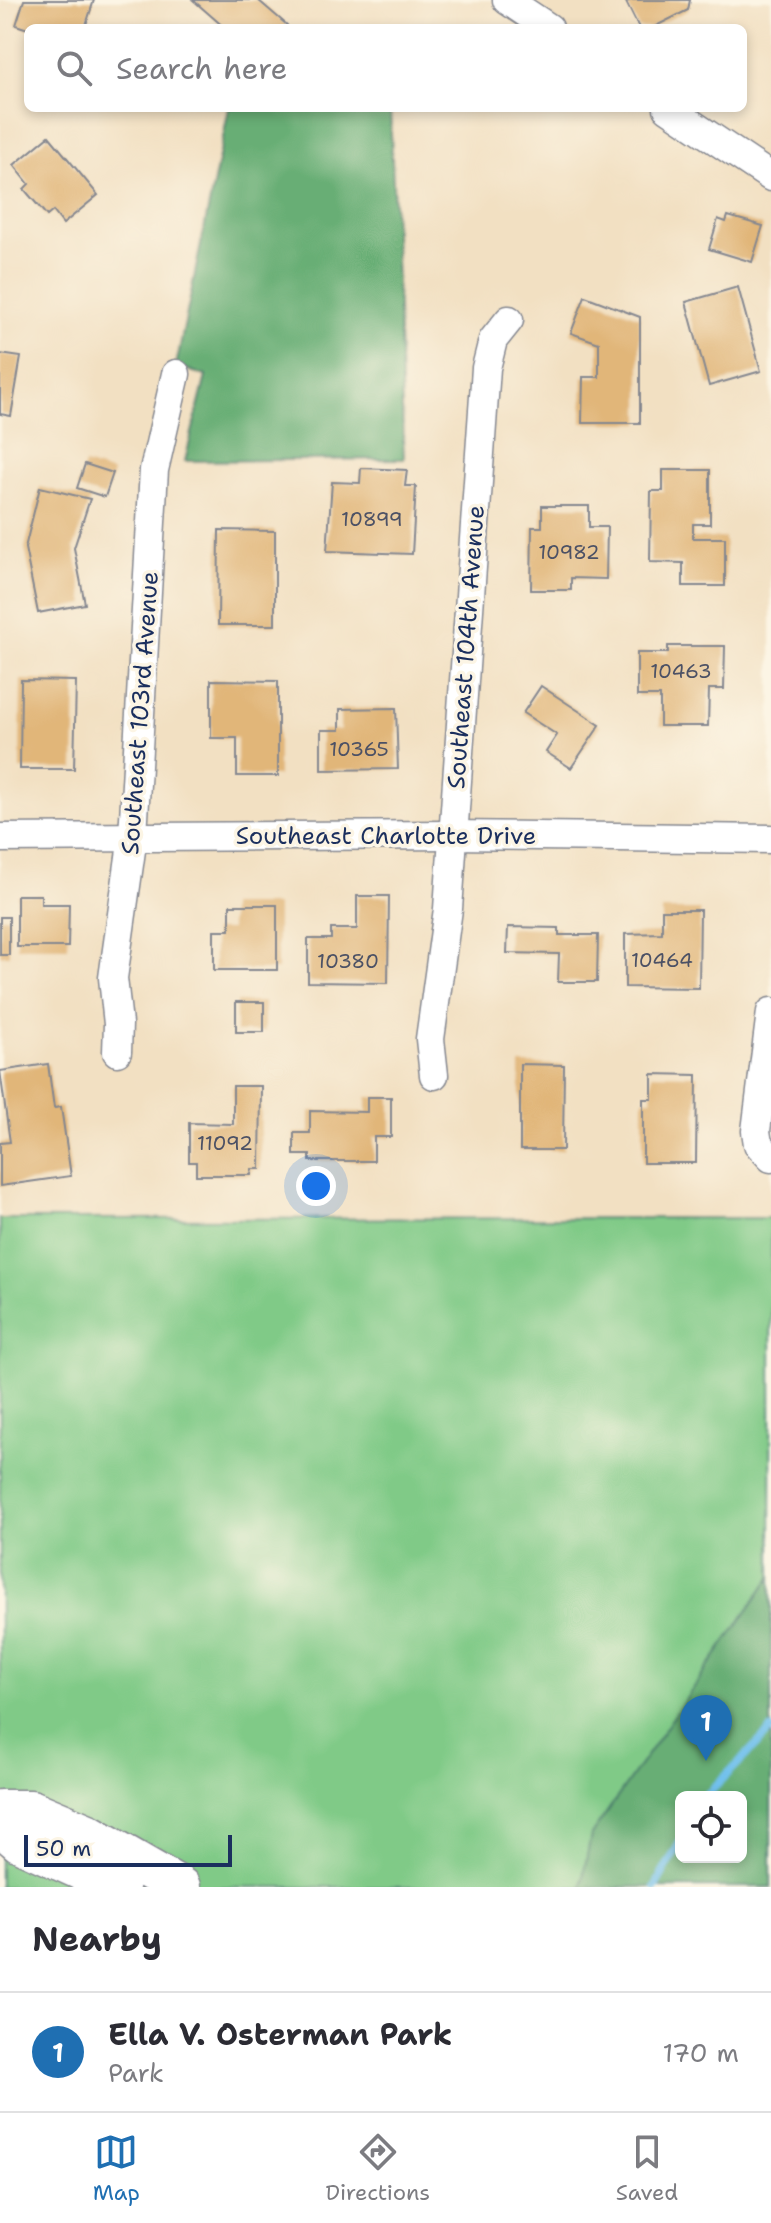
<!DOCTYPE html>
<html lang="en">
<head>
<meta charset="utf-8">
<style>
	:root { --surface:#fff; --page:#f7f7f7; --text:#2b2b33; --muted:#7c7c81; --line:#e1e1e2; --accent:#1f6fb2 }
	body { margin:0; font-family:"Shantell Sans",sans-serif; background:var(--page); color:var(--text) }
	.controls { position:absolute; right:24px; bottom:24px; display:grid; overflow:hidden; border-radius:12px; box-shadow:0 4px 12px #0003 }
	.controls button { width:72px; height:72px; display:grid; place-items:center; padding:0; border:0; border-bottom:2px solid var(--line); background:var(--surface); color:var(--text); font:40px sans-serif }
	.scale { position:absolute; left:24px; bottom:20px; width:208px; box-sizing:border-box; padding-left:8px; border:4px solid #1b2f5e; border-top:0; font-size:22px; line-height:28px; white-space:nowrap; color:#1b2f5e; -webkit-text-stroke:6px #fcf5e5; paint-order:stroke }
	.you { position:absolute; left:316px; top:1186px; width:28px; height:28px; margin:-20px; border:6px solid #fff; border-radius:50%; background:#1a73e8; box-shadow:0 0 0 12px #1a73e833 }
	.badge { display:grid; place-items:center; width:52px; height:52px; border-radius:50%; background:var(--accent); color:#fff; font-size:26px; font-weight:700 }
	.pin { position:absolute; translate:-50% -66px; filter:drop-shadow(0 2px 4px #0008) }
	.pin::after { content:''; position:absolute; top:42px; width:28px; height:24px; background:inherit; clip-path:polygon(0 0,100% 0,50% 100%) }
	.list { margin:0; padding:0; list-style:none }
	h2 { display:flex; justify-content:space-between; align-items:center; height:104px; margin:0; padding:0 32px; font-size:34px }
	h2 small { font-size:26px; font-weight:400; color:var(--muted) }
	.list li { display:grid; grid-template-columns:52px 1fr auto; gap:24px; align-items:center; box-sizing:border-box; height:120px; padding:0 32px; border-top:2px solid var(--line) }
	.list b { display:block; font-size:30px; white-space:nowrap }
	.list p { margin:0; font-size:26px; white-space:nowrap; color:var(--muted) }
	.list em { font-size:26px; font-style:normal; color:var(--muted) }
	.icon { flex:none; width:44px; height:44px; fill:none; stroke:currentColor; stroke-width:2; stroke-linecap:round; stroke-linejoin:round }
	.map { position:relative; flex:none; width:771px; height:1887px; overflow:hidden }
	.search { position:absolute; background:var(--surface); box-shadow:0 4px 12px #0003; left:24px; right:24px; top:24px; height:88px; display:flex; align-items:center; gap:20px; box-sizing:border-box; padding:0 28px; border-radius:12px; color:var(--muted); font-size:30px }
	.sheet { height:224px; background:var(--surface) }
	nav { display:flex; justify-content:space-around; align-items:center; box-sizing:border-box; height:112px; border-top:2px solid var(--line); background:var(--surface); font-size:22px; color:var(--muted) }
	nav a { display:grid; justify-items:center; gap:4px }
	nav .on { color:var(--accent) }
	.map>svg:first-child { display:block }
</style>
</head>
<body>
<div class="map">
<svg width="771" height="1887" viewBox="0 0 771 1887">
	<rect width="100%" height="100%" fill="#fcf5e5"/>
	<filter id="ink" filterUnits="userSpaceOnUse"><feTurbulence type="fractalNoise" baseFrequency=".0125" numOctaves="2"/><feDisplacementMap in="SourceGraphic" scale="16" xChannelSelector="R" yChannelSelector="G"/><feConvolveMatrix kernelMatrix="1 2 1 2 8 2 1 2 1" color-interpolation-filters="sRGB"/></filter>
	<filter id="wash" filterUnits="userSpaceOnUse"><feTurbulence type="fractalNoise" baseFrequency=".006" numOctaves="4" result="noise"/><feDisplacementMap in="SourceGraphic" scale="32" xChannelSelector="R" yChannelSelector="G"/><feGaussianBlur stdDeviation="1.8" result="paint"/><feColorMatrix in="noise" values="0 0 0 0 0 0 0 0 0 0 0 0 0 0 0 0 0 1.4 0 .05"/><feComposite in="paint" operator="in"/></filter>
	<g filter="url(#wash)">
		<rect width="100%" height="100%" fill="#f2e0c2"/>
		<path fill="#80ca87" stroke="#4e7c72" stroke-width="2" fill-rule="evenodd" d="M771,1218V1887H0V1219ZM681,1797H741V1857H681Z"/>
		<g fill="#68ae74" stroke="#426e69" stroke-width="2" fill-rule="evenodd">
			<polygon points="229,108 390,108 404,459 185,461 206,376 176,366"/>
			<path d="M771,1577V1887H581L591,1835ZM681,1797H741V1857H681Z"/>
		</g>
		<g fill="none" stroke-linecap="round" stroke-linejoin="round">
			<g stroke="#72c1ed" stroke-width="8">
				<polyline points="705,1797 771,1730"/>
				<polyline points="655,1887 681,1841"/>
			</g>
		</g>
		<g id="blocks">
			<g fill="#e1b679">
				<polygon points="24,0 94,0 85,28 28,29 16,25"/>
				<polygon points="193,0 258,0 287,25 284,28 225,28"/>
				<polygon points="631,0 690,0 688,10 652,28 639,28 626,2"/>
				<polygon points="49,136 98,195 63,224 53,211 47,216 24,189 29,184 14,165"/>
				<polygon points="728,216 763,226 752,262 709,249 718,219 726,222"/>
				<polygon points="738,287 761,371 709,386 686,302"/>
				<polygon points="585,296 640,317 640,423 582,423 583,377 599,377 599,343 571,333"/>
				<polygon points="0,354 21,357 11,416 0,414"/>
				<polygon points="85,464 113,473 105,497 77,488"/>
				<polygon points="361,468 407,470 405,486 416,486 412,554 327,551 332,482 360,483"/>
				<polygon points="663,470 710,470 710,524 693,524 693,538 725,538 725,586 683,586 683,563 650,562 651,491 663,491"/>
				<polygon points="40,487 90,499 74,548 85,604 38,613 25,548"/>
				<polygon points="542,506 589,506 589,527 607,527 606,579 571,578 571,590 531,590 532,527 542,527"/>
				<polygon points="219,530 275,531 275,625 218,625"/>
				<polygon points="668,646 725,646 724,689 709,689 708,726 660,726 660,696 637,696 637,653 668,653"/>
				<polygon points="21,680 76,681 74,769 20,769"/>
				<polygon points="211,680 278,681 278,776 237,776 237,738 211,738"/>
				<polygon points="541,686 600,725 571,768 546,752 557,735 523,713"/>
				<polygon points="396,708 398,769 321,770 321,730 340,730 340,709"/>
				<polygon points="17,895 41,895 41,904 69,904 68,947 17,947"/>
				<polygon points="357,896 389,896 388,983 308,982 308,939 331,939 331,929 357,929"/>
				<polygon points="230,905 277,905 277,970 214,970 214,930 230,930"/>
				<polygon points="662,910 700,910 699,988 625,987 625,934 662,933"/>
				<rect x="0" y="917" width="9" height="38"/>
				<polygon points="508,927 559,928 559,935 598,935 597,982 558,982 559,954 507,953"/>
				<rect x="236" y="1002" width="28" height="30"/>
				<polygon points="48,1064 54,1108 61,1107 71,1176 0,1186 0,1143 10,1142 0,1071"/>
				<polygon points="520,1064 564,1065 563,1150 520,1150"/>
				<polygon points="652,1074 697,1075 696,1163 643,1163 643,1099 652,1099"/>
				<polygon points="233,1086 261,1086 260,1169 252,1169 251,1175 196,1175 196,1162 189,1162 189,1123 233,1124"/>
				<polygon points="367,1097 391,1097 391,1137 374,1137 374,1161 310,1161 310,1155 294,1155 294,1133 310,1133 310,1111 367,1112"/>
			</g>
		</g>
	</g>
	<g filter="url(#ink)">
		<use href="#blocks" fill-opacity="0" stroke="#868890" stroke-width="2"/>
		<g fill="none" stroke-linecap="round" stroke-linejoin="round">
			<g stroke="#868890" stroke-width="31">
				<g id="street">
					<polyline points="507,0 549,28"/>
					<polyline points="668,108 771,177"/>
					<polyline points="0,838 452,835 771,839"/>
					<polyline points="771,1012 756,1131 758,1144 771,1158"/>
					<polyline points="117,1052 118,1024 113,978 133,836 154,470 176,374"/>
					<polyline points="434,1075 430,1039 448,909 486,368 493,340 509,320"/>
				</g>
			</g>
			<g stroke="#868890" stroke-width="43">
				<g id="secondary">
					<polyline points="0,1810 31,1810 88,1834 180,1887"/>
					<polyline points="0,1825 20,1842 119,1887"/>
				</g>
			</g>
			<use href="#street" stroke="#fff" stroke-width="28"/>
			<use href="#secondary" stroke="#fff" stroke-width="40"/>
		</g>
	</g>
	<g text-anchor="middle" stroke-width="7" stroke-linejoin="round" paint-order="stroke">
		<g font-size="20" fill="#4c5165">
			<text x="372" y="526">10899</text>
			<text x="569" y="559">10982</text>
			<text x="681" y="678">10463</text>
			<text x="359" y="756">10365</text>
			<text x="662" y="967">10464</text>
			<text x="348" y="968">10380</text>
			<text x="225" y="1150">11092</text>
		</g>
		<g font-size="24" fill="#1b2f5e" stroke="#fcf5e5">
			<text transform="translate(466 647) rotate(-86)" y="8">Southeast 104th Avenue</text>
			<text transform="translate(140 713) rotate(-86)" y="8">Southeast 103rd Avenue</text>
			<text x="386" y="844">Southeast Charlotte Drive</text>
		</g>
	</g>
</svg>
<div class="controls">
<button><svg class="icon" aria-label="locate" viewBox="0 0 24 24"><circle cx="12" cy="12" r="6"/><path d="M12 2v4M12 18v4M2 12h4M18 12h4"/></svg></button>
</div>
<div class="scale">50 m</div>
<div class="you"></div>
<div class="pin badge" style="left:706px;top:1761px">1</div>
<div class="search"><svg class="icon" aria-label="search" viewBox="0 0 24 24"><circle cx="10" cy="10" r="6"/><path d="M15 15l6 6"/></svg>Search here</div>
</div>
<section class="sheet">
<h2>Nearby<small></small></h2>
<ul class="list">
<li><span class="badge">1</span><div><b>Ella V. Osterman Park</b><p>Park</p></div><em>170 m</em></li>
</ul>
</section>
<nav>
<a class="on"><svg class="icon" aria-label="map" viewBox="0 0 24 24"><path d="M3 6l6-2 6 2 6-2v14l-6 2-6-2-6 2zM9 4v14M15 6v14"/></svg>Map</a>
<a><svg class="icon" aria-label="directions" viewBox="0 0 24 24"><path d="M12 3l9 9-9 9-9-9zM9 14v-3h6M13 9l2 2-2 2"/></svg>Directions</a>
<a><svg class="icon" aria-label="saved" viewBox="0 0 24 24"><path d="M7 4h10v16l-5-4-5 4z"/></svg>Saved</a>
</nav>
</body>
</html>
